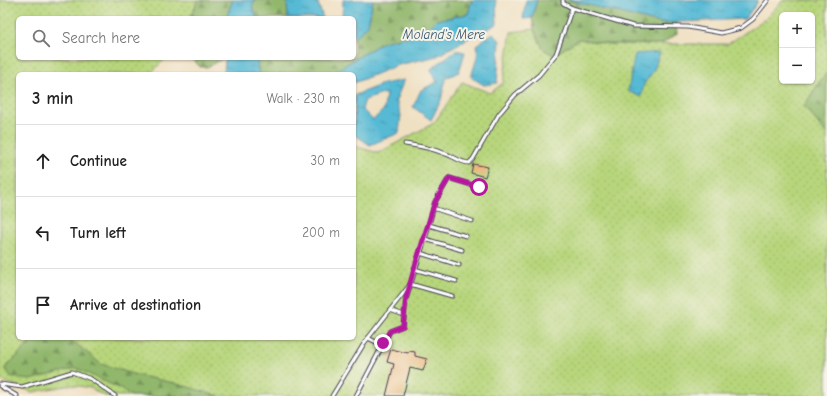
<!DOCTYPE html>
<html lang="en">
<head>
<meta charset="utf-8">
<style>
	:root { --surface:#fff; --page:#f2f2f2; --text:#222; --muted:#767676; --line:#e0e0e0 }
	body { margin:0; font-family:"Comic Neue",sans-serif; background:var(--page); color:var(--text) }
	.controls { position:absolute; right:12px; top:12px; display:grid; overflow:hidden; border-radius:6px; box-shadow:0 1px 3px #0004 }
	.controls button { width:36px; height:36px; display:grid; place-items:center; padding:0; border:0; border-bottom:1px solid var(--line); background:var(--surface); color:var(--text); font:20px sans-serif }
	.stop { position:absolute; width:12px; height:12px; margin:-9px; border:3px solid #b5179e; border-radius:50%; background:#fff }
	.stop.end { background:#b5179e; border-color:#fff; box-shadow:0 1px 4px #0008 }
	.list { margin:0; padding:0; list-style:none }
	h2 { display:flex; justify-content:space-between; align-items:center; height:52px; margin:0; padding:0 16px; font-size:17px }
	h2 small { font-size:13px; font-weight:400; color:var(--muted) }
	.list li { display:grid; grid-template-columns:26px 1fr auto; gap:12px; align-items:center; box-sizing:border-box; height:72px; padding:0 16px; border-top:1px solid var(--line) }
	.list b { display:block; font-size:15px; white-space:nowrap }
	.list em { font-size:13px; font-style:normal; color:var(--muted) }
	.icon { flex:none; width:22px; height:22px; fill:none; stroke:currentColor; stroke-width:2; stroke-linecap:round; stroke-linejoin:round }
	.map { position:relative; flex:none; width:827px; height:396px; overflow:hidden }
	.search { position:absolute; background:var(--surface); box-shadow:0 1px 3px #0004; left:16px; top:16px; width:340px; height:44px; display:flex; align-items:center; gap:10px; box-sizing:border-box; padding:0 14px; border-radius:6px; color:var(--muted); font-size:15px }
	.panel { position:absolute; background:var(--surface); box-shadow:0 1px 3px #0004; left:16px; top:72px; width:340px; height:268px; border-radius:6px }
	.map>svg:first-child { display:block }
</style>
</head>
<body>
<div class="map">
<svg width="827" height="396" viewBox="0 0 827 396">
	<defs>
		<pattern id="green-dots" width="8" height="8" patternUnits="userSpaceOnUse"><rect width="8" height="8" fill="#b7d67c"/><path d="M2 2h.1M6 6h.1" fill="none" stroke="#9db76c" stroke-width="1.8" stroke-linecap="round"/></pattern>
		<pattern id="forest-firs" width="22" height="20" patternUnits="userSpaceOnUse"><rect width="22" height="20" fill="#91b76c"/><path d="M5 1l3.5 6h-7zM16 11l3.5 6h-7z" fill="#76945a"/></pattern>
		<pattern id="water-ripples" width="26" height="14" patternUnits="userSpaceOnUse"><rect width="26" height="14" fill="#56bad5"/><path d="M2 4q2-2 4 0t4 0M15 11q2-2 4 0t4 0" fill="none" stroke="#4797ae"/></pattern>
	</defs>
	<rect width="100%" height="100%" fill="#f7f3e8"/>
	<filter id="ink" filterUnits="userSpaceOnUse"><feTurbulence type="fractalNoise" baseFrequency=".025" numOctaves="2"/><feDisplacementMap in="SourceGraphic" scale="8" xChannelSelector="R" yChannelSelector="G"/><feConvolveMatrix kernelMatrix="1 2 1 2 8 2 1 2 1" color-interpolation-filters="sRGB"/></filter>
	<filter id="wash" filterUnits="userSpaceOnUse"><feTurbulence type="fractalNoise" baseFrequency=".012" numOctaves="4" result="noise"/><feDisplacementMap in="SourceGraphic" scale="16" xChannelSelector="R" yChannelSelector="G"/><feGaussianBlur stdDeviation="0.9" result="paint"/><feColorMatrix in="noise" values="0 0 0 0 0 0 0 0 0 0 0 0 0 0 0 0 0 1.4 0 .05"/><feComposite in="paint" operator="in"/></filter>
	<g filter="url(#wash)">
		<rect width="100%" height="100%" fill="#f0e0c2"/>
		<path fill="url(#green-dots)" stroke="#6c7c5c" fill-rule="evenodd" d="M0,0H198L190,18H18V58H166L150,74H18V338H354V146L378,153L434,123L462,82L490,93L503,83L511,32L534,29L543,49L554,55L579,39L609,44H728L765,19L783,0H827V73L822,78L804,106L827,134V396H104L91,388L71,385L33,392L0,380ZM782,15H812V81H782Z"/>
		<g fill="url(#forest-firs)" stroke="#5a6c54">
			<polygon points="198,0 233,0 226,18 190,18"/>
			<polygon points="255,0 287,0 288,18 257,18 252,6"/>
			<polygon points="373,0 410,0 415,1 472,0 468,14 436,20 424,32 383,42 331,74 259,74 257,64 258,58 354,58 354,38 368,25"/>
			<polygon points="537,0 569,0 660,23 676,22 677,34 661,44 609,44 579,39 554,55 543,49 534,29 532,18"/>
			<polygon points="192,58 224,58 207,67 200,67"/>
			<polygon points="827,73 827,134 804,106 822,78"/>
			<polygon points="35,338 69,338 101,364 136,375 174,383 219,396 132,396 123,390 76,368 31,380 12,378 5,368"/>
		</g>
		<g fill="url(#water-ripples)" stroke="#3c6e88" fill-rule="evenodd">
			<polygon points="233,0 255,0 252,6 257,18 226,18"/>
			<polygon points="287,0 317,0 323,18 288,18"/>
			<polygon points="343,0 373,0 368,25 354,38 354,18 342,18"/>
			<polygon points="472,0 496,0 497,24 467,39 437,56 398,65 354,83 354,74 331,74 383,42 424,32 436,20 468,14"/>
			<polygon points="526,0 537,0 532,18 523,19"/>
			<polygon points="569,0 757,0 757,3 745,19 660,23"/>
			<polygon points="493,33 500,41 497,83 484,85 471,77 478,54 476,45"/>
			<polygon points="456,50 465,52 459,72 446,78 441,100 431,120 413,107 421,90 437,82 431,69"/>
			<polygon points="660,52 654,70 644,84 641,97 628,91 635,54"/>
			<polygon points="225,58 258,58 257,64 259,74 224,74"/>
			<path d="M404,80L396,100L401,115L399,133L370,145L354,134L355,95L383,84ZM386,93L384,109L373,120L362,109L365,100Z"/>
		</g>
		<g id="blocks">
			<g fill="#e8b374">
				<polygon points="473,164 488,167 485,177 471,173"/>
				<polygon points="391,349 408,353 409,351 415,352 415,356 427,359 423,371 410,368 403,396 386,396 394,364 387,362"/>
			</g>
		</g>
	</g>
	<g filter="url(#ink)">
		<use href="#blocks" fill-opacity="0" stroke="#413e4f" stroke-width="1"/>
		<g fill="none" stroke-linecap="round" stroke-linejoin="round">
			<g stroke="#413e4f" stroke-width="5">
				<g id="service">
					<polyline points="563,0 563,3 572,8 633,26 688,27 721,33 741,28 753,19 768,0"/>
					<path d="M405,144C419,146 432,148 446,154C453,156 461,163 469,163L473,159L499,114L515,95L539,75L556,54L572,8"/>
					<polyline points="433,208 472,221"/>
					<polyline points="429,225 466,236"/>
					<polyline points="425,239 435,202 449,178 479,187"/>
					<polyline points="420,253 459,265"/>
					<polyline points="414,269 456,281"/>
					<polyline points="410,284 452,296"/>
					<polyline points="390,310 404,315"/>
					<polyline points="368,338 382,345"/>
					<polyline points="0,384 22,387 72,372 91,379 115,396"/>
					<polyline points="0,386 17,396"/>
					<polyline points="332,396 365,342 409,286"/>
					<polyline points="356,396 390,331 403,326 406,299 425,239 462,250"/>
				</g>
			</g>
			<use href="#service" stroke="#fff" stroke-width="3"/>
		</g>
	</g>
	<g fill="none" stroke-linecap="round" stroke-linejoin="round" filter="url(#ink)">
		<polyline stroke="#b5179e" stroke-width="5" points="383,343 390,331 403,326 406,299 414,269 435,202 449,178 479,187"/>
	</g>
	<g text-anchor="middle" stroke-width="4" stroke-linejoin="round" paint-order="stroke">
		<g font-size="13" font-style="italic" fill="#345771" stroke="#f7f3e8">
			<text x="444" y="39">Moland's Mere</text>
		</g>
	</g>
</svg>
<div class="controls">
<button>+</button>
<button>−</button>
</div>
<div class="stop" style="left:479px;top:187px"></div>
<div class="stop end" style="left:383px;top:343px"></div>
<div class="search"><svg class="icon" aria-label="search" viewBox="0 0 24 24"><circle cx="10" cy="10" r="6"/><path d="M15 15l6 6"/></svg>Search here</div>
<section class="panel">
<h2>3 min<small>Walk · 230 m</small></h2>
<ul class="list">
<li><svg class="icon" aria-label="ahead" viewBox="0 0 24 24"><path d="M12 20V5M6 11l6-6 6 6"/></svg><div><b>Continue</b></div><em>30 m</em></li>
<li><svg class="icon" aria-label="left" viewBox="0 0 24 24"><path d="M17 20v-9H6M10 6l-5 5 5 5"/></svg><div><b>Turn left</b></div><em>200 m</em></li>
<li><svg class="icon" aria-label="arrive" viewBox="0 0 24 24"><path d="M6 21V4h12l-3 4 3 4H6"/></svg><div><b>Arrive at destination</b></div></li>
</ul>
</section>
</div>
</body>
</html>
